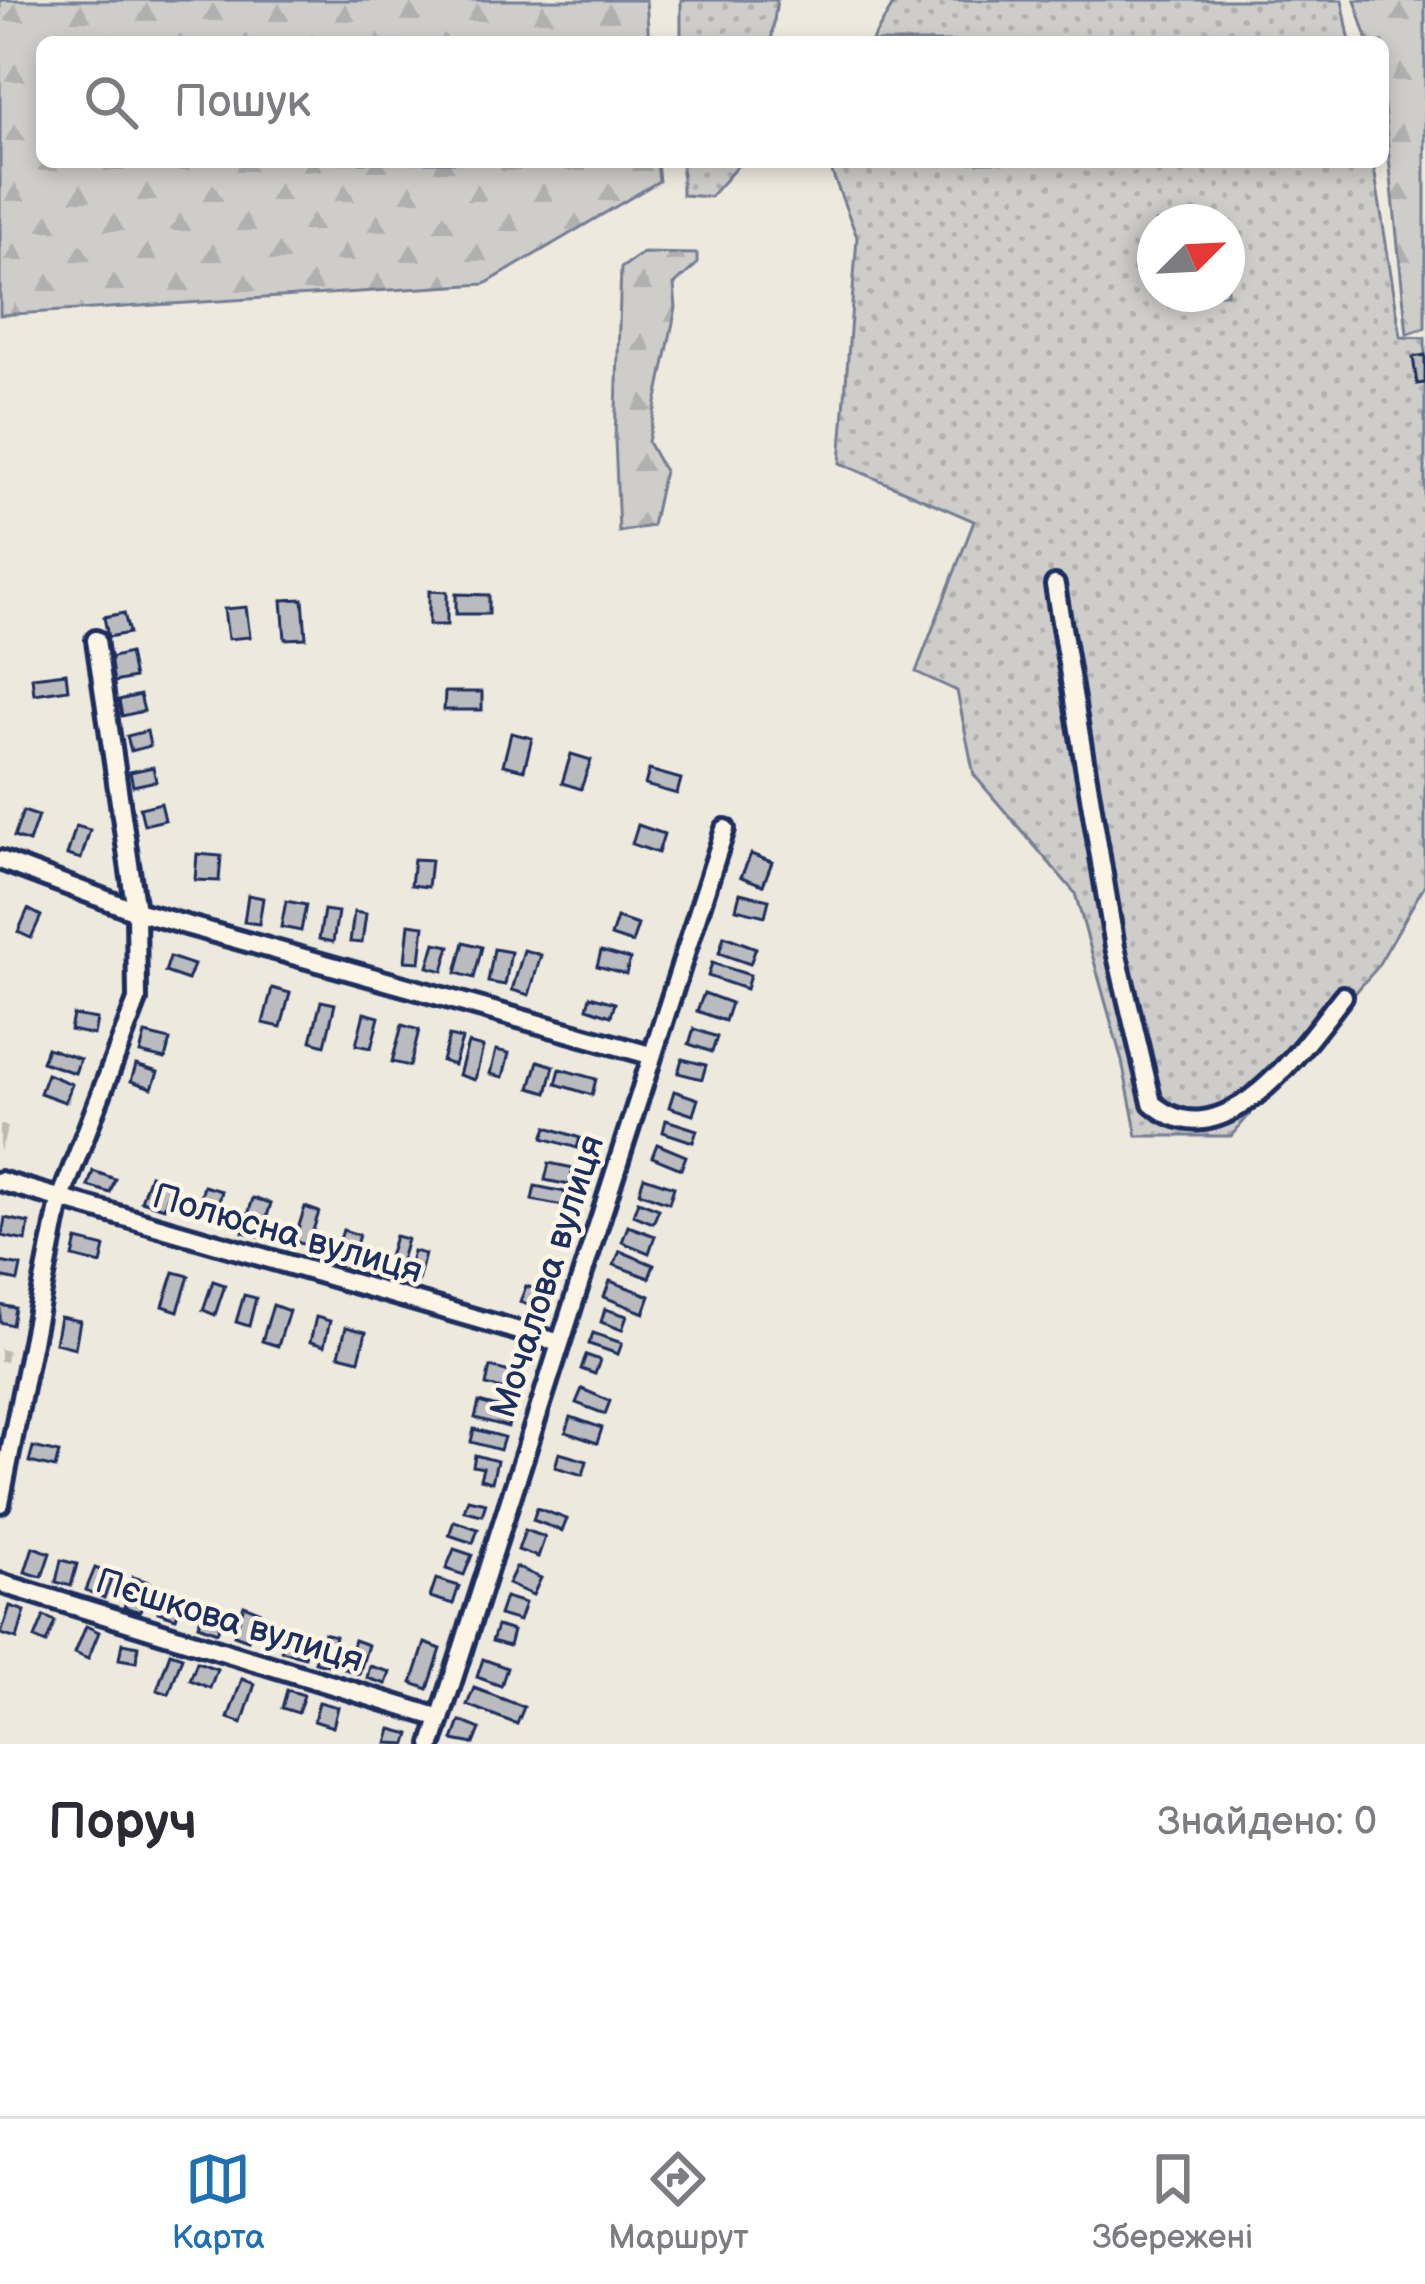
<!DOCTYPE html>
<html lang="uk">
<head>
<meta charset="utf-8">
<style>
	:root { --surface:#fff; --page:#f7f7f7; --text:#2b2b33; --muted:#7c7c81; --line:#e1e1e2; --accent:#1f6fb2 }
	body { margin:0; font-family:"Balsamiq Sans",sans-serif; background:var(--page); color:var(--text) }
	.compass { position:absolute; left:1137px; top:204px; width:108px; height:108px; border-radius:50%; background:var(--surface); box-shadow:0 6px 18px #0003; rotate:66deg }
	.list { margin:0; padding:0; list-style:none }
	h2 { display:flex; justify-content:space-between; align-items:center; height:156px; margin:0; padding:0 48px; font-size:51px }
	h2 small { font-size:39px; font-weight:400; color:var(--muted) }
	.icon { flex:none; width:66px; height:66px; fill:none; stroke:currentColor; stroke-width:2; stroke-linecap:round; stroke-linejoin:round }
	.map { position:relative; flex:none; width:1425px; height:1744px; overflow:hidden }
	.search { position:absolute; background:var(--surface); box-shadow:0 6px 18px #0003; left:36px; right:36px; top:36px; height:132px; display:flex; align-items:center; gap:30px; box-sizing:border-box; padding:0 42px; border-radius:18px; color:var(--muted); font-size:45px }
	.sheet { height:372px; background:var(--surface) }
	nav { display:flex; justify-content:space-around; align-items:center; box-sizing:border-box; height:168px; border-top:3px solid var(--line); background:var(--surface); font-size:33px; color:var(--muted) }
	nav a { display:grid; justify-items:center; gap:6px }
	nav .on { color:var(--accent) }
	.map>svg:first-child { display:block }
</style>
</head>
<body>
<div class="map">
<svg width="1425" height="1744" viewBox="0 0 1425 1744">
	<defs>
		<pattern id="forest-firs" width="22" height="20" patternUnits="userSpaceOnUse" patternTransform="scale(3)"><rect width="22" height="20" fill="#cfcdca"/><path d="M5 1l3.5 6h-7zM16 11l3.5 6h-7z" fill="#b1b0b0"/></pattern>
		<pattern id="garden-dots" width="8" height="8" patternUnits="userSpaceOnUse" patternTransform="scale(3)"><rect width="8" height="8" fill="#cfcdca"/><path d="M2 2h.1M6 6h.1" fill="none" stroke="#b1b0b0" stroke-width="1.8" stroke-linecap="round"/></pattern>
	</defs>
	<rect width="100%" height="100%" fill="#eee9dd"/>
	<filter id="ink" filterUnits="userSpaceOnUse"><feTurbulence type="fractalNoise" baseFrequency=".00833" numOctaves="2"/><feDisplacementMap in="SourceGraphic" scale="24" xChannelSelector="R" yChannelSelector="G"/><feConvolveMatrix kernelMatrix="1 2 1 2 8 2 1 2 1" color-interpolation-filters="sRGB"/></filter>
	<g filter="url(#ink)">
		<g fill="url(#forest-firs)" stroke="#757e94" stroke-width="3">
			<polygon points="0,0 646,0 649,42 42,42 42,162 657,162 659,181 485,284 0,315"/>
			<polygon points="1355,0 1425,0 1425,328 1407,334 1383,99 1383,42 1368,42"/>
			<polygon points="643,253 697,254 697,264 674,285 676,308 648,442 664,471 652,526 619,532 615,439 621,268"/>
		</g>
		<g fill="url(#garden-dots)" stroke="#757e94" stroke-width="3" fill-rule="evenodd">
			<polygon points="681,0 777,0 771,42 681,42"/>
			<polygon points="896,0 1342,0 1350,42 871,42"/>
			<polygon points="682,162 741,162 710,197 682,195"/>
			<path d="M828,162H1373L1401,337L1425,338V884L1376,969L1231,1136H1137L1122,1061L1075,893L974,775L957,691L916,672L974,521L840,463L857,237ZM1155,222H1227V294H1155Z"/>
		</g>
		<g fill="#0003">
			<polygon points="71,1086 69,1104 43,1092"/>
			<polygon points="0,1124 8,1127 0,1152"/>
			<polygon points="0,1349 8,1351 6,1362 0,1361"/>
		</g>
		<g fill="#babbbe" stroke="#1b2f5e" stroke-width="3">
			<polygon points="1425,355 1425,383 1417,384 1413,357"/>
			<polygon points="429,591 447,592 447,625 429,625"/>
			<polygon points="456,594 489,595 489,614 456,614"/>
			<polygon points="303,599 306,638 285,639 282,600"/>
			<polygon points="246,607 250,637 228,639 224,609"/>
			<polygon points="124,613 129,633 108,637 104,617"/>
			<polygon points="129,653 134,678 114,682 109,658"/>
			<polygon points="66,673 68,689 34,694 32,677"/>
			<polygon points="445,692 482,692 482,710 444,710"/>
			<polygon points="140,695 144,711 122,716 119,700"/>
			<polygon points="147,731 150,746 131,751 127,736"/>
			<polygon points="511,733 532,738 524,770 503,765"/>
			<polygon points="571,754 591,760 581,789 562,783"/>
			<polygon points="153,767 156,781 133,786 130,772"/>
			<polygon points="649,770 681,779 677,794 645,785"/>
			<polygon points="161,803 165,820 144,825 140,808"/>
			<polygon points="23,811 38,816 29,842 14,837"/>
			<polygon points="638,825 664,834 658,853 632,844"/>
			<polygon points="76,826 90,830 81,859 67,855"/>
			<polygon points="197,854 221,856 219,881 195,880"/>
			<polygon points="751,854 772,862 763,885 741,877"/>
			<polygon points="414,859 431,860 428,887 411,885"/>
			<polygon points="740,893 769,900 765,916 736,909"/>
			<polygon points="248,895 263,898 259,924 244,922"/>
			<polygon points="286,901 306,905 301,931 281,927"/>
			<polygon points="28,909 41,916 31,938 18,932"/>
			<polygon points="324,910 338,912 333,942 319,939"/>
			<polygon points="354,912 366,914 362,943 350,942"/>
			<polygon points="617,918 638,925 632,943 611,936"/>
			<polygon points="409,924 424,926 420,962 405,961"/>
			<polygon points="724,936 756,948 750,964 719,953"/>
			<polygon points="464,942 482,947 474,978 456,973"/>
			<polygon points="435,943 450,946 443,971 428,967"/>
			<polygon points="494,949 511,952 505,985 488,982"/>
			<polygon points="524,950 541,955 529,995 512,990"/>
			<polygon points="601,951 630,959 626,974 597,966"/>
			<polygon points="170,957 194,965 188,980 165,972"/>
			<polygon points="712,963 750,975 746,989 708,976"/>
			<polygon points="272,988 290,993 281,1027 263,1023"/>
			<polygon points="704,993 731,1003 725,1021 697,1011"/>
			<polygon points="590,996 615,1003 611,1016 587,1008"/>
			<polygon points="321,1001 335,1004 325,1045 311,1041"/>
			<polygon points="364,1013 379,1017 371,1048 356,1045"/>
			<polygon points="73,1015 97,1019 94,1035 70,1030"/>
			<polygon points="402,1025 419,1030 410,1066 392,1062"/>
			<polygon points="694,1029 717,1037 712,1052 689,1044"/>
			<polygon points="145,1034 170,1040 165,1059 140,1053"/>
			<polygon points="449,1036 462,1039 454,1065 442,1061"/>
			<polygon points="468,1043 483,1047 475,1080 459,1075"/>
			<polygon points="47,1048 80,1059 75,1073 42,1062"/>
			<polygon points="496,1050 509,1053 503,1077 490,1074"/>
			<polygon points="682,1059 706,1065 702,1079 678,1073"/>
			<polygon points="538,1061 554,1066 547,1093 530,1088"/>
			<polygon points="136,1065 158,1072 152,1088 131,1081"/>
			<polygon points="560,1069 596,1079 592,1095 556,1084"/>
			<polygon points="47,1074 72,1084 65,1102 40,1093"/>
			<polygon points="674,1091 698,1099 693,1115 669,1107"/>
			<polygon points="666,1120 697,1130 693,1142 663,1132"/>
			<polygon points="547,1127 580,1138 577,1148 543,1138"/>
			<polygon points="657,1144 686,1156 681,1169 652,1157"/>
			<polygon points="549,1163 573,1168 569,1185 545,1180"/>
			<polygon points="93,1171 115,1179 110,1193 88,1186"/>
			<polygon points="150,1175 172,1183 164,1208 141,1201"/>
			<polygon points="644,1177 674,1187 669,1203 639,1192"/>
			<polygon points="204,1186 222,1191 215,1216 197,1212"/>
			<polygon points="535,1186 565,1192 563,1206 532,1200"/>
			<polygon points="253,1198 271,1203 261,1237 243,1232"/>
			<polygon points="638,1201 659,1209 653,1223 633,1215"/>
			<polygon points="305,1207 319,1212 308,1246 294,1241"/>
			<polygon points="5,1218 29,1223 26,1241 2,1236"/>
			<polygon points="628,1226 655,1236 649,1253 622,1242"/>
			<polygon points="343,1230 359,1235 352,1258 336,1252"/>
			<polygon points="395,1236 407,1239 398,1271 386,1267"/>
			<polygon points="77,1240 105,1247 101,1264 73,1257"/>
			<polygon points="413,1251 425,1254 418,1281 406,1277"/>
			<polygon points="620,1251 654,1265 649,1278 614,1265"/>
			<polygon points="0,1262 21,1266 18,1281 0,1277"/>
			<polygon points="174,1272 189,1276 178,1311 163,1306"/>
			<polygon points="213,1281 225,1285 215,1315 203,1310"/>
			<polygon points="610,1281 650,1296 644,1313 604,1297"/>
			<polygon points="526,1286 543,1292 537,1308 520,1302"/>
			<polygon points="244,1295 256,1298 249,1326 236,1322"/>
			<polygon points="0,1305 15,1308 12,1325 0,1322"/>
			<polygon points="273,1305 289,1311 278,1346 262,1341"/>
			<polygon points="605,1309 627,1316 622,1330 601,1322"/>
			<polygon points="60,1317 80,1321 75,1348 55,1343"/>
			<polygon points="316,1317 330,1321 324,1346 310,1342"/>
			<polygon points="346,1327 366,1332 359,1360 339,1355"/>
			<polygon points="593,1333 622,1343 618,1354 589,1344"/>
			<polygon points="586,1355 600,1360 595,1374 581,1369"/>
			<polygon points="490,1367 522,1375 517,1393 486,1385"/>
			<polygon points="582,1389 610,1401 605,1414 576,1403"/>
			<polygon points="479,1402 512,1411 508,1427 475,1418"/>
			<polygon points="571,1417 602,1428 597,1443 566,1432"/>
			<polygon points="474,1429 504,1437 500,1450 471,1442"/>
			<polygon points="33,1447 59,1453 55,1468 29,1462"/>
			<polygon points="559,1453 587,1461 583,1475 555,1467"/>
			<polygon points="475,1455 497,1461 492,1482 480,1479 483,1468 473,1466"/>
			<polygon points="468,1499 486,1503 482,1515 464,1511"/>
			<polygon points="537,1508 567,1519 562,1531 533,1520"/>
			<polygon points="454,1521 478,1529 473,1543 449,1535"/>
			<polygon points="525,1530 545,1537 538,1557 518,1550"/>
			<polygon points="33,1547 50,1553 42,1577 25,1572"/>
			<polygon points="454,1549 472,1555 464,1575 446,1569"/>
			<polygon points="61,1560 77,1564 71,1586 56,1582"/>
			<polygon points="516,1567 541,1578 533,1595 508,1584"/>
			<polygon points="95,1568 113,1575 104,1598 86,1590"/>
			<polygon points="133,1577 149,1582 140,1612 124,1607"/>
			<polygon points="436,1579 459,1586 453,1604 430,1597"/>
			<polygon points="162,1597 181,1603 176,1618 158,1612"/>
			<polygon points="505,1597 525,1603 519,1621 499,1615"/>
			<polygon points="244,1605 259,1611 248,1640 234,1635"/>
			<polygon points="10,1606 25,1611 17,1639 1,1634"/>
			<polygon points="205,1607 224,1614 217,1632 198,1625"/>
			<polygon points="44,1616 55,1621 46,1643 35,1638"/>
			<polygon points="86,1626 99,1632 88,1659 75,1653"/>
			<polygon points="497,1626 513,1631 509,1646 492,1641"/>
			<polygon points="288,1627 311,1634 305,1657 281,1651"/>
			<polygon points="324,1633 335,1636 327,1665 315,1662"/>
			<polygon points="354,1640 368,1645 359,1674 345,1669"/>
			<polygon points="122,1643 138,1646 136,1662 119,1659"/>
			<polygon points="425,1643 441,1649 428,1689 412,1683"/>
			<polygon points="170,1653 182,1657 169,1694 157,1690"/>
			<polygon points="483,1659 507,1668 501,1686 477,1677"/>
			<polygon points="197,1662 217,1669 210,1688 190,1680"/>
			<polygon points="370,1666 390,1672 386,1684 367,1678"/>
			<polygon points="242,1679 255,1684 242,1723 228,1718"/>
			<polygon points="474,1688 524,1707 517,1724 467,1705"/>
			<polygon points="287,1690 304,1695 298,1713 282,1708"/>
			<polygon points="319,1702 338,1707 333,1727 314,1721"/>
			<polygon points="460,1721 480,1729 474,1744 453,1740"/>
			<polygon points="391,1729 410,1734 407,1744 387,1743"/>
		</g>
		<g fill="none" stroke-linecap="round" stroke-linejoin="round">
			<g stroke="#1b2f5e" stroke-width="26">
				<g id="minor">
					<path d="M1055,585L1115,947L1152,1103C1224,1165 1303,1046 1343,996"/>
					<polyline points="0,860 136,911 650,1055"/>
					<polyline points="0,1181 560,1343"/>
					<polyline points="0,1503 60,1201 137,1000 136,911 96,640"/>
					<polyline points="0,1583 440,1718"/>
					<polyline points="432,1744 725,829"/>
				</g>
			</g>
			<use href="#minor" stroke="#fcf5e5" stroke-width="16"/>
		</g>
	</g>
	<g text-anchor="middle" stroke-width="9" stroke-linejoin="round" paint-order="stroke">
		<g font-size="36" fill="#1b2f5e" stroke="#fcf5e5">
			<text transform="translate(288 1232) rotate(16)" y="13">Полюсна вулиця</text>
			<text transform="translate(546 1276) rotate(-72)" y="13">Мочалова вулиця</text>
			<text transform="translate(230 1619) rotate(17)" y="13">Пєшкова вулиця</text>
		</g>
	</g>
</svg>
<svg class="compass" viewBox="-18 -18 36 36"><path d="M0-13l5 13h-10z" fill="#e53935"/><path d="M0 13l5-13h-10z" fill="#7c7c81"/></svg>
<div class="search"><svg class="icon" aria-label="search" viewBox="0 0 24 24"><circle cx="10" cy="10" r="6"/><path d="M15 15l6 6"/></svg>Пошук</div>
</div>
<section class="sheet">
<h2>Поруч<small>Знайдено: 0</small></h2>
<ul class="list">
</ul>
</section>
<nav>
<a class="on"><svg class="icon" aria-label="map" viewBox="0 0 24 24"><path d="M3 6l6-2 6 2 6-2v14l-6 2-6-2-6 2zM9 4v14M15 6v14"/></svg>Карта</a>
<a><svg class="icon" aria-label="directions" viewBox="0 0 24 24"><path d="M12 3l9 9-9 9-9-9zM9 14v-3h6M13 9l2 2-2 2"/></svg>Маршрут</a>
<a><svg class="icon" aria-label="saved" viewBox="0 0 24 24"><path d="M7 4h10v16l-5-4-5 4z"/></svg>Збережені</a>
</nav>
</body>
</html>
